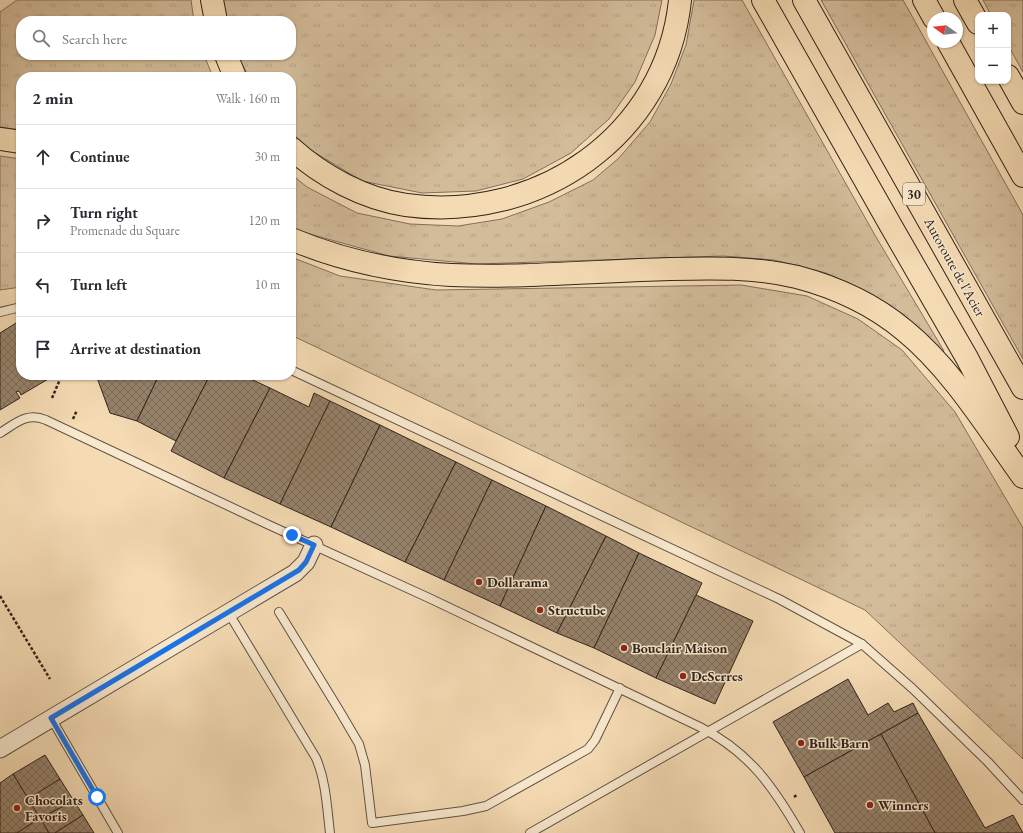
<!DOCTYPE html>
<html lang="en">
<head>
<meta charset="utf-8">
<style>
	:root { --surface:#fff; --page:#f2f2f3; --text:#2b2b33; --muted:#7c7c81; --line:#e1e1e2 }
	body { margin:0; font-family:"EB Garamond",serif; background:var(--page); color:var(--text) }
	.controls { position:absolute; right:12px; top:12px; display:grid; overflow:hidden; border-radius:8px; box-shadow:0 1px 3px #0004 }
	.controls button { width:36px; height:36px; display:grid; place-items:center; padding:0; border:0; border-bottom:1px solid var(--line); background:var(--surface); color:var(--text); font:20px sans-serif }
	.compass { position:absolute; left:927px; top:12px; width:36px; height:36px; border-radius:50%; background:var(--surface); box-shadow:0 1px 3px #0004; rotate:285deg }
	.stop { position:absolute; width:12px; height:12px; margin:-9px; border:3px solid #1a73e8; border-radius:50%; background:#fff }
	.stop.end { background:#1a73e8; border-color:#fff; box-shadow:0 1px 4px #0008 }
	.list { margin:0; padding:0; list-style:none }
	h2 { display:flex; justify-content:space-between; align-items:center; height:52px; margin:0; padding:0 16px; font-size:17px }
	h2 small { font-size:13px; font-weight:400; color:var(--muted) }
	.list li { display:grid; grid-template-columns:26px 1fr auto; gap:12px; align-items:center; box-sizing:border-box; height:64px; padding:0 16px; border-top:1px solid var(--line) }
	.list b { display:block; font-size:15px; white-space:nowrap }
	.list p { margin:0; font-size:13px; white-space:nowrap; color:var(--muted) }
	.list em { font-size:13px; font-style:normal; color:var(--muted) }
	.icon { flex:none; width:22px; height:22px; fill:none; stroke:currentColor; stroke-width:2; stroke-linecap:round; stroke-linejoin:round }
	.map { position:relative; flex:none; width:1023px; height:833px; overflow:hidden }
	.search { position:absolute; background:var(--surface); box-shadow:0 1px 3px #0004; left:16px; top:16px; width:280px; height:44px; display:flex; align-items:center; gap:10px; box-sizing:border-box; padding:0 14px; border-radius:16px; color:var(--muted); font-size:15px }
	.panel { position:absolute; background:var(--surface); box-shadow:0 1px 3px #0004; left:16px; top:72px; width:280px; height:308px; border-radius:16px }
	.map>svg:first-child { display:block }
</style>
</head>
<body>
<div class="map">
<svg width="1023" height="833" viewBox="0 0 1023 833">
	<defs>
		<pattern id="grass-tufts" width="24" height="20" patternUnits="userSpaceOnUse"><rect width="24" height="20" fill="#d3bc9a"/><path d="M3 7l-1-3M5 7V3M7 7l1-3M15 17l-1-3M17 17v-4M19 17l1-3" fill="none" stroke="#b5a184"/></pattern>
		<pattern id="building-cross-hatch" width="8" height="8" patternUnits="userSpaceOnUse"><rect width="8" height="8" fill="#96836c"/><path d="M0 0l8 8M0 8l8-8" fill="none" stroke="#7b6b58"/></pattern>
	</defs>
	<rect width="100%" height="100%" fill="#f5dbb4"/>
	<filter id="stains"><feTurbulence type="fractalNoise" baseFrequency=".005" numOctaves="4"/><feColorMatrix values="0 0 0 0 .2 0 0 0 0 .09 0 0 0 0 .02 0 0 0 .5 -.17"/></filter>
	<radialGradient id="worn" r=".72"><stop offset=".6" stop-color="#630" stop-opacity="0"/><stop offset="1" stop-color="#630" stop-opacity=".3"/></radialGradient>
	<g fill="url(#grass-tufts)" stroke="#81705c">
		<polygon points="17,0 191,0 194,21 21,21 21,55 204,55 213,77 21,77 21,130 0,127 0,12"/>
		<polygon points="221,0 662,0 655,35 635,82 609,119 571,153 523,179 476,191 422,193 362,181 309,149 291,132 291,77 249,77 237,55 291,55 291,21 226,21"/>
		<polygon points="694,0 742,0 876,237 944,351 938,354 905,321 871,294 826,273 774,260 724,256 477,264 389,256 299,231 291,227 291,174 307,187 357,213 410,224 458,226 502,219 549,202 593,180 619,158 650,122 671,84 686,45"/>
		<polygon points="821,0 903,0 1023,215 1023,359"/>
		<polygon points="983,0 1023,0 1023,72 1008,45 1008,15 991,15"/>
		<polygon points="0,156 21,159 21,287 0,290"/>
		<polygon points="291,257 340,276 436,290 741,285 807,296 858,319 902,350 955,412 1023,528 1023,759 865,610 291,335"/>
	</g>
	<g fill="url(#building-cross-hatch)" stroke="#2f241d">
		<polygon points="21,320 21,375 55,375 21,395 19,391 16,392 20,398 0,410 0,333"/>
		<polygon points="96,375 159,375 137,421 110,413"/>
		<polygon points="159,375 210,375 176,441 137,421"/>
		<polygon points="210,375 242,375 270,388 224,478 171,451"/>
		<polygon points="270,388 309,407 314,393 330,401 280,504 224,478"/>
		<polygon points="330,401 380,425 331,527 280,504"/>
		<polygon points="380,425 456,462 405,562 331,527"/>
		<polygon points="456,462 492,480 444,580 405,562"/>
		<polygon points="492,480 546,506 500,606 444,580"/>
		<polygon points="546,506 606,536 557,633 500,606"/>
		<polygon points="606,536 639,553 594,648 557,633"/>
		<polygon points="639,553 702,583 656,678 594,648"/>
		<polygon points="696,595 753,621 715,704 656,678"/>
		<polygon points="848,679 868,715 888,703 894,712 913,703 918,713 804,777 773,722"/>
		<polygon points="918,713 985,828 1013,815 1023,833 935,833 881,734"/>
		<polygon points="881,734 935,833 835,833 804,777"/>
		<polygon points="45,755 60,779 28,799 13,774"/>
		<polygon points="13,774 40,818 17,833 0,833 0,783"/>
		<polygon points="60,779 74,801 40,818 28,799"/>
		<polygon points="74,801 83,815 55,833 49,833 40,818"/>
		<polygon points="83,815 94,833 55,833"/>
		<polygon points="40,818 49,833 17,833"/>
	</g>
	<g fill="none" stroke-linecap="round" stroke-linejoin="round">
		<g stroke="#605243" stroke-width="10">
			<g id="lane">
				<polyline points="0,312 21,307"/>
				<polyline points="291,370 779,599 862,644 913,689 988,762 1023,800"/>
				<path d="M0,433C16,423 27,412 46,420L269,525L429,598L700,727C749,752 773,786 800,833"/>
				<path d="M228,612L316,758C326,781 327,808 330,833"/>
				<polyline points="279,612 339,710 359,744 365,765 372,823 463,811 486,806 588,749 595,740 620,688"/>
				<polyline points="51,718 118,833"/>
				<polyline points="530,833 862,644"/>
			</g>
		</g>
		<g stroke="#605243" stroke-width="19">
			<polyline id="street" points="0,749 295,573 306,562 314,545"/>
		</g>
		<g stroke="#2f241d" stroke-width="24">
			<g id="highway">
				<polyline points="212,0 216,21"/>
				<polyline points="763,0 891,226 967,358 1008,437"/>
				<polyline points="804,0 1023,388"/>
				<polyline points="924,0 934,18"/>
				<polyline points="965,0 978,23"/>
				<polyline points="948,42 1023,176"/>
				<polyline points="226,55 235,77"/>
				<polyline points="1008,76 1023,103"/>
				<polyline points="0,139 21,142"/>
				<path d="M291,148C322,176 364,199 406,205C538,223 666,136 680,0"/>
				<path d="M291,239C341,260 397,272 451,275C524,278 597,271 670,269C712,268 756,267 797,277C835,287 874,305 904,330C951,368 987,427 1023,477"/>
			</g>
		</g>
		<g stroke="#2f241d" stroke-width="2.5" stroke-dasharray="3 2" stroke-linecap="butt">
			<polyline points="52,398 61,377 63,375"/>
			<polyline points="73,419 77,410"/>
			<polyline points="0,596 50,679"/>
			<polyline points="794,797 798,794"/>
		</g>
		<use href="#lane" stroke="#f8e8ce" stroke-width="8"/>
		<use href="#street" stroke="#f8e8ce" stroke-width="17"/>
		<use href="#highway" stroke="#f5dbb4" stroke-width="22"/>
	</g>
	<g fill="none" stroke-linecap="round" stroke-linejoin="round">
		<polyline stroke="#1a73e8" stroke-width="5" points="97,797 51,718 299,570 306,562 314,545 292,535"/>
	</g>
	<g fill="#8f2418" stroke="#f8e8ce" stroke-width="1.5">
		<circle cx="479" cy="582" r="4"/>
		<circle cx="540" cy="610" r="4"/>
		<circle cx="624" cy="648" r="4"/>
		<circle cx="683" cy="676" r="4"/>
		<circle cx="801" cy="743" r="4"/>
		<circle cx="870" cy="805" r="4"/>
		<circle cx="17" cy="808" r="4"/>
	</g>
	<g text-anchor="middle" stroke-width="3" stroke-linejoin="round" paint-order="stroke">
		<rect fill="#f8e8ce" stroke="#6b5f52" stroke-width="1" x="903" y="183" width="22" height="22" rx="3"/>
		<g font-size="13" font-weight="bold" fill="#2f241d">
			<text x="914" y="199">30</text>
		</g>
		<g font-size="14" fill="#2f241d" stroke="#f8e8ce">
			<text transform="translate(955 267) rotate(61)" y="5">Autoroute de l'Acier</text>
		</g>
		<g font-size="14" font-weight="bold" fill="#2f241d" stroke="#f8e8ce" text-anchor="start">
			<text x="487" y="587">Dollarama</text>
			<text x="548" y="615">Structube</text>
			<text x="632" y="653">Bouclair Maison</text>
			<text x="691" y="681">DeSerres</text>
			<text x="809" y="748">Bulk Barn</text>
			<text x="25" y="805">Chocolats<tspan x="25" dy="16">Favoris</tspan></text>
			<text x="878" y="810">Winners</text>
		</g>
	</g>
	<rect width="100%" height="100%" filter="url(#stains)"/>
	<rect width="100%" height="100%" fill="url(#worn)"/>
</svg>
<div class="controls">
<button>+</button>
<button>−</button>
</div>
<svg class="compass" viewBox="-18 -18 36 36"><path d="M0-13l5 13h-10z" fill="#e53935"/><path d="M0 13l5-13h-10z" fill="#7c7c81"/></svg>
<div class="stop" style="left:97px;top:797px"></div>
<div class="stop end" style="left:292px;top:535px"></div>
<div class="search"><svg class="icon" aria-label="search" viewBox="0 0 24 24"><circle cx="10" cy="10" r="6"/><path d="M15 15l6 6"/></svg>Search here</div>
<section class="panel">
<h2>2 min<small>Walk · 160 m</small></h2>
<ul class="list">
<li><svg class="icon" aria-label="ahead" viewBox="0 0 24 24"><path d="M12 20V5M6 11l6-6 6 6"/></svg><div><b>Continue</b></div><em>30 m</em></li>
<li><svg class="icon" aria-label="right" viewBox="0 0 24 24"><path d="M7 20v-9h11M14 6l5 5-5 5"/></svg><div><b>Turn right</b><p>Promenade du Square</p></div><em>120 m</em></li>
<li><svg class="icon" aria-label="left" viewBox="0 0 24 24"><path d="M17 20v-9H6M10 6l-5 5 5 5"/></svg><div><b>Turn left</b></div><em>10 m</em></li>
<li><svg class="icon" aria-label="arrive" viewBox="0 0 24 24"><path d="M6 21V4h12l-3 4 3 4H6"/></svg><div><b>Arrive at destination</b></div></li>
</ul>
</section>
</div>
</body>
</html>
